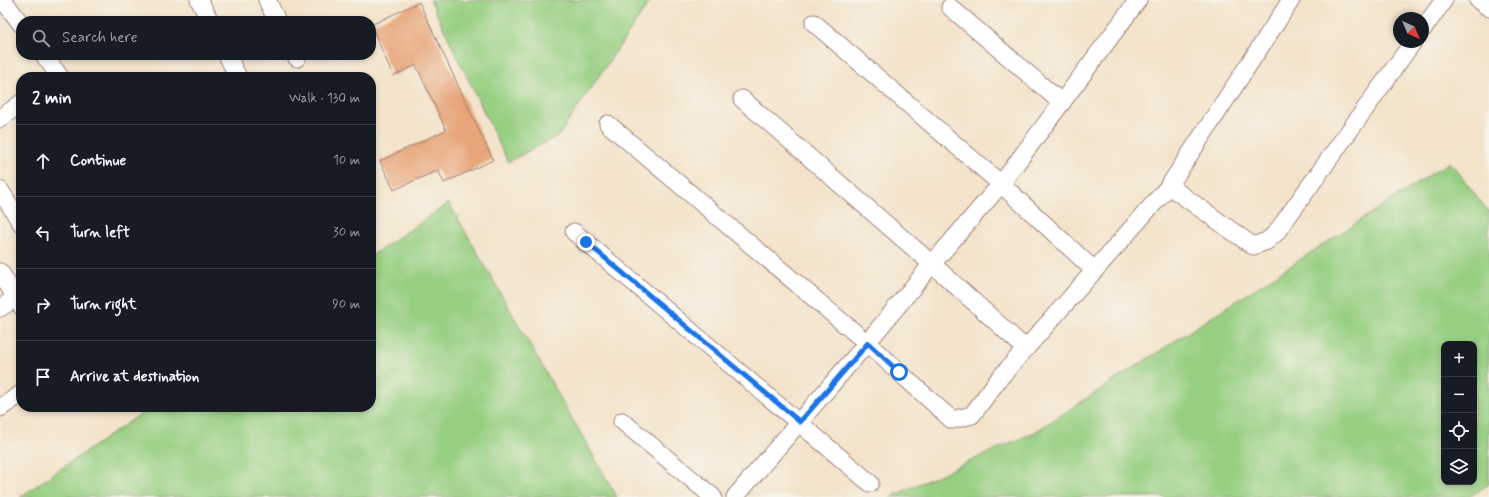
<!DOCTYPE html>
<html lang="en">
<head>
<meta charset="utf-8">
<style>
	:root { --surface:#171b24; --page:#242831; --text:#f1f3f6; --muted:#9ea1a6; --line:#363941 }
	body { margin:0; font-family:Mynerve,sans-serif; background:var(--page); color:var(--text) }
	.controls { position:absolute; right:12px; bottom:12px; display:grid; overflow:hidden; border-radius:8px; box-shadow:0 2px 6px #0003 }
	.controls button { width:36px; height:36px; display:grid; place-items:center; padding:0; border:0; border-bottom:1px solid var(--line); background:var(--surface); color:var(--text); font:20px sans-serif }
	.compass { position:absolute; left:1393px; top:12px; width:36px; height:36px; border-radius:50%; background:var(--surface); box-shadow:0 2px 6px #0003; rotate:136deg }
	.stop { position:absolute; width:12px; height:12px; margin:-9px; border:3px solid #1a73e8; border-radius:50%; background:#fff }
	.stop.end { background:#1a73e8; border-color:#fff; box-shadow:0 1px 4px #0008 }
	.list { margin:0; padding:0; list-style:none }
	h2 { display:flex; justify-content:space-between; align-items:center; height:52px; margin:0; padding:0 16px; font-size:17px }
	h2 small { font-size:13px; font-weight:400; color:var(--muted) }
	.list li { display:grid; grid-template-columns:26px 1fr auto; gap:12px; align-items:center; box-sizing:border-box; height:72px; padding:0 16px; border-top:1px solid var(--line) }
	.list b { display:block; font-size:15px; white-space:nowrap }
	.list em { font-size:13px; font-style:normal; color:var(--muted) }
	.icon { flex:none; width:22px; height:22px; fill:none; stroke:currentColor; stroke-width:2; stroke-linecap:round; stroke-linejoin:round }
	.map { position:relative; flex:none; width:1489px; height:497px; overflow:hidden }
	.search { position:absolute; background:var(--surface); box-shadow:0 2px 6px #0003; left:16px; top:16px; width:360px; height:44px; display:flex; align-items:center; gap:10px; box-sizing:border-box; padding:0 14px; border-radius:16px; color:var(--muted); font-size:15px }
	.panel { position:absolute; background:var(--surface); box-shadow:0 2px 6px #0003; left:16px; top:72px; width:360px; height:340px; border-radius:16px }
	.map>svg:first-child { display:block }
</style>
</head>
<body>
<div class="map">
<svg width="1489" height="497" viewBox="0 0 1489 497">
	<rect width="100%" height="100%" fill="#f7f3e8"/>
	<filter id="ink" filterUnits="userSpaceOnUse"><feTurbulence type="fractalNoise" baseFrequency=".025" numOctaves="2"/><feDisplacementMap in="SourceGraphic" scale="8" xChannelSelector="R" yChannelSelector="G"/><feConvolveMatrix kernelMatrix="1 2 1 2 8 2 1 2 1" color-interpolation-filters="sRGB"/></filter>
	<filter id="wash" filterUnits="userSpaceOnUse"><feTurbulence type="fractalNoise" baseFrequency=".012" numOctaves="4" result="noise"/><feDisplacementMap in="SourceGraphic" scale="16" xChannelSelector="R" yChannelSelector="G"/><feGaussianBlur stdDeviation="0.9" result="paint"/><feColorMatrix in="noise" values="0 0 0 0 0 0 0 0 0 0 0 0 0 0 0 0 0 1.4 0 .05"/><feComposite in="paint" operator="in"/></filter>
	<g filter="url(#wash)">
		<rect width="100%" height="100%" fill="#f3e3ca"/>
		<g fill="#97cf82" stroke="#707756" fill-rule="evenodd">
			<polygon points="430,0 651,0 559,135 508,162"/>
			<path d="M1450,162L1489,212V484L1469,497H890L1035,432ZM1444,344H1474V482H1444Z"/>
			<polygon points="449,203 617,497 20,497 151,407 371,407 371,256"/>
		</g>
		<g id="blocks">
			<polygon fill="#e7a579" points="419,2 493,160 444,183 438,170 394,190 380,161 446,130 416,65 393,76 371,25"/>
		</g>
	</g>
	<g filter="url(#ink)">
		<use href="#blocks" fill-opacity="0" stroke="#9e817a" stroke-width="1"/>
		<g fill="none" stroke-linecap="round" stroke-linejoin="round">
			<g stroke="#9e817a" stroke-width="19">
				<g id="minor">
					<polyline points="3,0 21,24"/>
					<polyline points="199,0 210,21"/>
					<polyline points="267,0 277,21"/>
					<polyline points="1478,0 1489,8"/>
					<polyline points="950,7 1062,103"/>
					<polyline points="814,23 1001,184 1094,270"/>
					<polyline points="1423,29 1444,0"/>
					<polyline points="44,55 60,77"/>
					<polyline points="227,55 238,77"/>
					<polyline points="295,55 297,58"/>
					<polyline points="742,99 932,264 1026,349"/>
					<polyline points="0,119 21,103"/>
					<polyline points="608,124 867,343 952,420 972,415 998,380 1169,186 1291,0"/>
					<polyline points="1169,186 1253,246 1267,241 1276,233 1413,42"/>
					<polyline points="0,190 21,223"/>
					<polyline points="574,232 870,483"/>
					<polyline points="0,272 21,306"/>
					<polyline points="0,308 16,298"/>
					<polyline points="0,408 21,394"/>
					<polyline points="622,421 713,497"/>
					<polyline points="735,497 867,343 932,264 1001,184 1138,0"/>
				</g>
			</g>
			<use href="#minor" stroke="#fff" stroke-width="17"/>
		</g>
	</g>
	<g fill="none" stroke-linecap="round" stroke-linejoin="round" filter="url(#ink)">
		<polyline stroke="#1a73e8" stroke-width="5" points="586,242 800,422 868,343 899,372"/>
	</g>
</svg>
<div class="controls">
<button>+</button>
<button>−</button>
<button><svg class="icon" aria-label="locate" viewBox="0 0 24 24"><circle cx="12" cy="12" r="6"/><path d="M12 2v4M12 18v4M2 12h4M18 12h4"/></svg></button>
<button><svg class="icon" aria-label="layers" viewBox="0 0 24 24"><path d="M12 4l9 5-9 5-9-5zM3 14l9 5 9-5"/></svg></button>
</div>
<svg class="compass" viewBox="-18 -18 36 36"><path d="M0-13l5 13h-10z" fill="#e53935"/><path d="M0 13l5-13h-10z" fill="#9ea1a6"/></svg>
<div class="stop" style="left:899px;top:372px"></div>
<div class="stop end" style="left:586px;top:242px"></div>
<div class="search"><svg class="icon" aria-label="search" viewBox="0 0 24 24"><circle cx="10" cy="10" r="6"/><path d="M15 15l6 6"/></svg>Search here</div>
<section class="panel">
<h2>2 min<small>Walk · 130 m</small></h2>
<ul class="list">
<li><svg class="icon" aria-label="ahead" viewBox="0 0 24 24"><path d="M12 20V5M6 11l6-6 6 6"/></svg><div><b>Continue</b></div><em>10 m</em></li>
<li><svg class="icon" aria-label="left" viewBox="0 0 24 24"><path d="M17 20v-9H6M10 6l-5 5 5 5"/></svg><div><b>Turn left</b></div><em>30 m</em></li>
<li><svg class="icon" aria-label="right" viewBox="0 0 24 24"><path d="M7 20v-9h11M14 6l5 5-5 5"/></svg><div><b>Turn right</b></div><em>90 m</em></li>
<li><svg class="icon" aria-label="arrive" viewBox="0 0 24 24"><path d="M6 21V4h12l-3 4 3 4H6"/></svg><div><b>Arrive at destination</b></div></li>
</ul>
</section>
</div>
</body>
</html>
